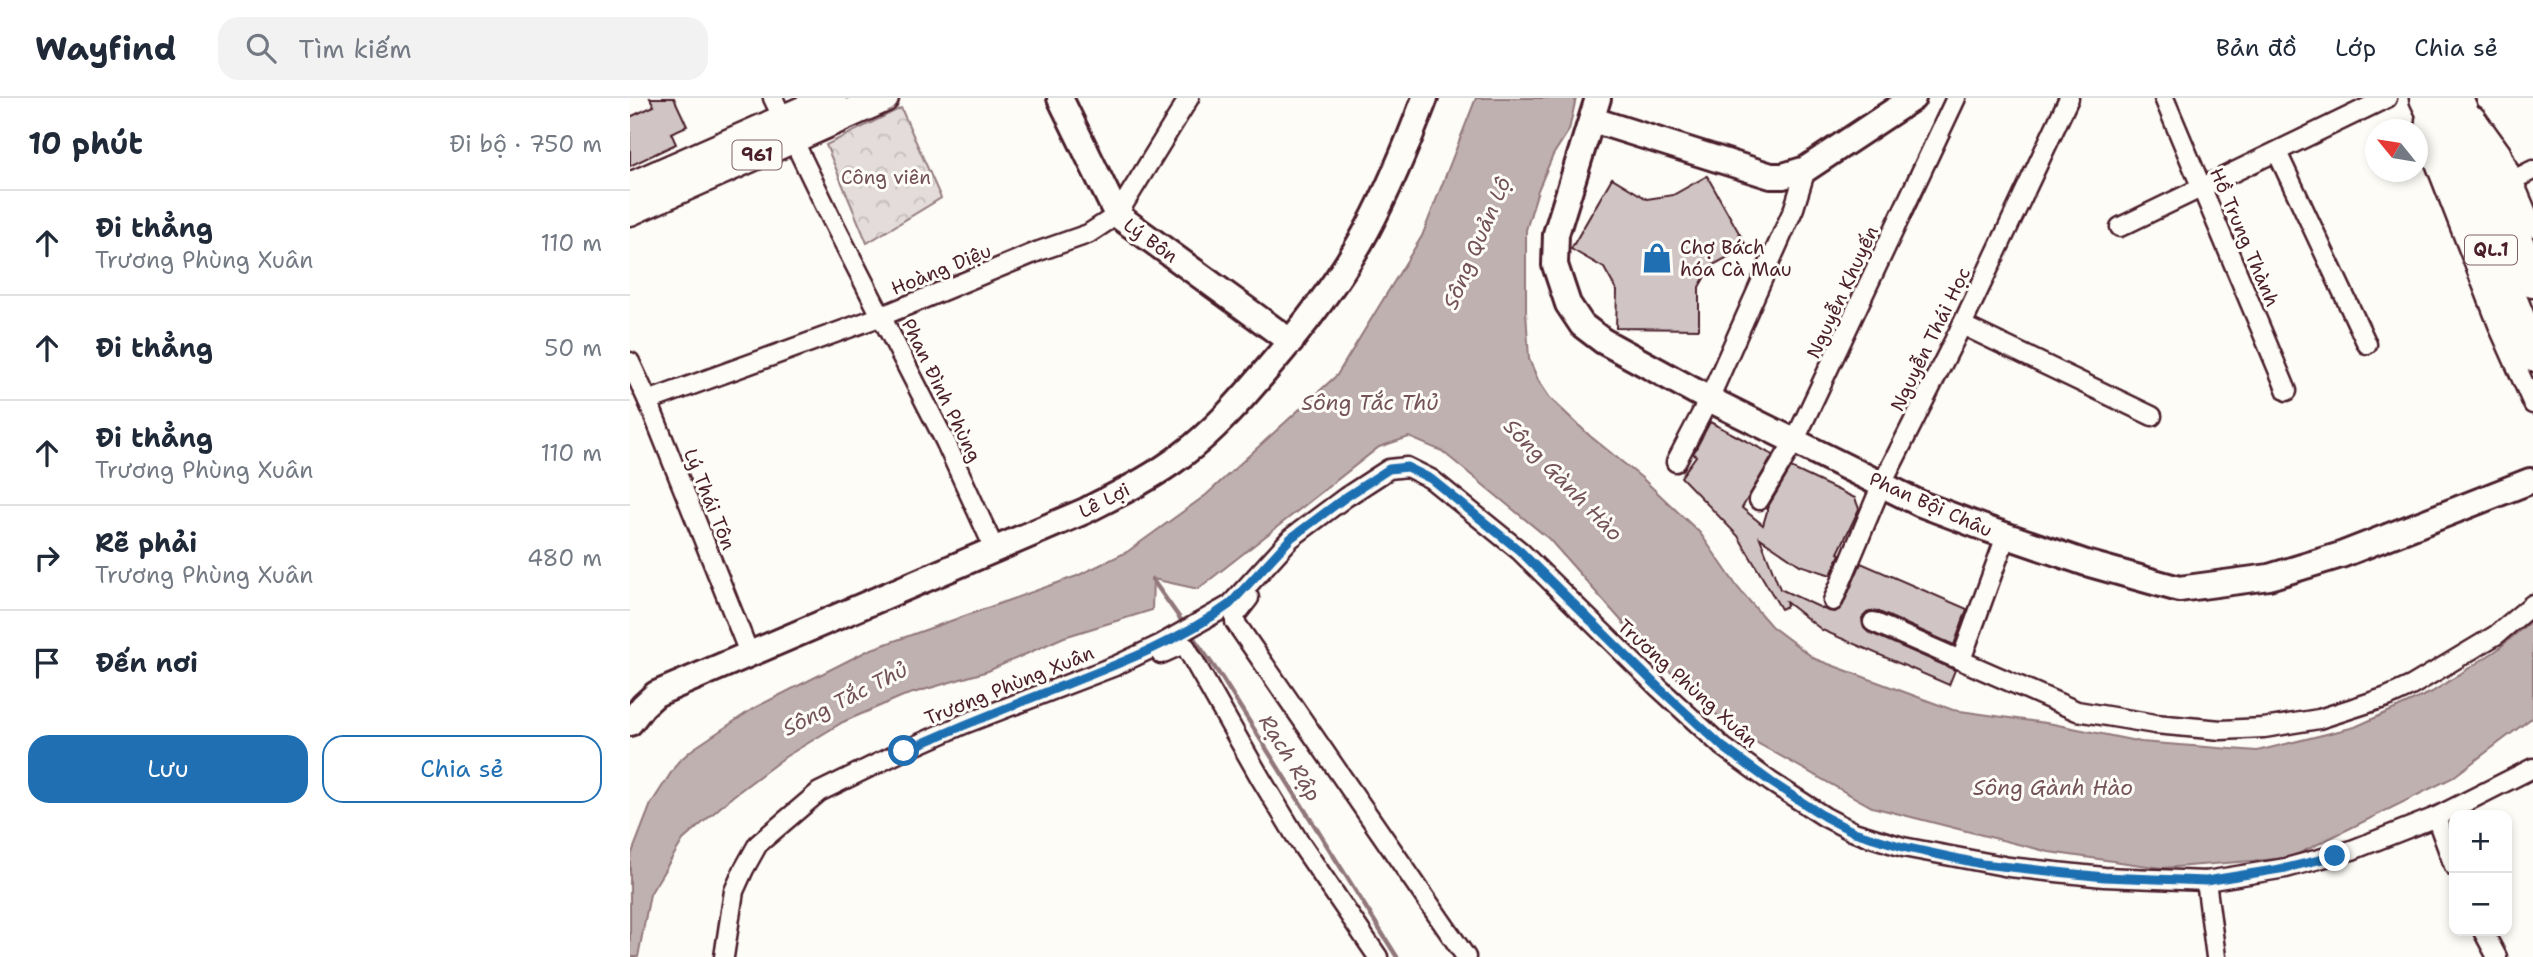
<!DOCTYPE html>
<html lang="vi">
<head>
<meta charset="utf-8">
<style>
	:root { --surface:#fff; --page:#f2f2f3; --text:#1f2937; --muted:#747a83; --line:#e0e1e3; --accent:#1f6fb2 }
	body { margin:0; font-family:"Shantell Sans",sans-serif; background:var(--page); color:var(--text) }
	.controls { position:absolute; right:21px; bottom:21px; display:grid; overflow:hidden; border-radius:14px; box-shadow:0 4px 10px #0003 }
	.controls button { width:63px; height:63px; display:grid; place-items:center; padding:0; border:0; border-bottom:2px solid var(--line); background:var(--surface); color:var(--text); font:35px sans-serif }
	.compass { position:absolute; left:1735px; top:21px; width:63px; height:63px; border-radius:50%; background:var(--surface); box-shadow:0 4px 10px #0003; rotate:300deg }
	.stop { position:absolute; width:21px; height:21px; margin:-16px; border:5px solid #1f6fb2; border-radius:50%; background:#fff }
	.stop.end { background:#1f6fb2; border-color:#fff; box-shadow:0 2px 7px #0008 }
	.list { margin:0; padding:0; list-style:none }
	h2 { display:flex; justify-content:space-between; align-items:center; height:91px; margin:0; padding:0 28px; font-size:30px }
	h2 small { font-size:23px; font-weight:400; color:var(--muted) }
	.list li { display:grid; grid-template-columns:46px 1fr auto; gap:21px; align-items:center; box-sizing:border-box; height:105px; padding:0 28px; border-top:2px solid var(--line) }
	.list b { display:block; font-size:26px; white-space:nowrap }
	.list p { margin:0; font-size:23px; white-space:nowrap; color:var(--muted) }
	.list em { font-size:23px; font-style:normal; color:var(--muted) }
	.actions { display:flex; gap:14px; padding:21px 28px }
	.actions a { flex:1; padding:16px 0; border:2px solid var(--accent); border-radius:21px; text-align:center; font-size:24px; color:var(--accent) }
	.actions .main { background:var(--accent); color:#fff }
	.icon { flex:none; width:38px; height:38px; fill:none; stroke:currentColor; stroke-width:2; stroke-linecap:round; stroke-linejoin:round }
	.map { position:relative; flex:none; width:1903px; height:859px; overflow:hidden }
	header { display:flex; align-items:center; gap:42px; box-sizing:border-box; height:98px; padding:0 35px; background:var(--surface); border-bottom:2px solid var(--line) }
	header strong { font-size:33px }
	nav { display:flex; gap:38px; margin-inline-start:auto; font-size:24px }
	.search { width:490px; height:63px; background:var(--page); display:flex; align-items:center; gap:18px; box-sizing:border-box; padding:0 24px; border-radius:21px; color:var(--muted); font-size:26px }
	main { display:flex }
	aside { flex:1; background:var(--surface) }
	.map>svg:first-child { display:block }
</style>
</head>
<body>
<header>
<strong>Wayfind</strong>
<div class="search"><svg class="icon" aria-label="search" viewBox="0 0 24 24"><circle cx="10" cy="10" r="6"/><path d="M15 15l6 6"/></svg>Tìm kiếm</div>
<nav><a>Bản đồ</a><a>Lớp</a><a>Chia sẻ</a></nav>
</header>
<main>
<aside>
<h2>10 phút<small>Đi bộ · 750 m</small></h2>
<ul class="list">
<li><svg class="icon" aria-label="ahead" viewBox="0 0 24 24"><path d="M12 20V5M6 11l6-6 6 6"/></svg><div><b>Đi thẳng</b><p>Trương Phùng Xuân</p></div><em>110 m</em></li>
<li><svg class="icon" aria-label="ahead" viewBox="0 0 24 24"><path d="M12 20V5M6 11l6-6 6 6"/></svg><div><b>Đi thẳng</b></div><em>50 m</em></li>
<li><svg class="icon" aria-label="ahead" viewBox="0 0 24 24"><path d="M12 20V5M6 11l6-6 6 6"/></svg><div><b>Đi thẳng</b><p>Trương Phùng Xuân</p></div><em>110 m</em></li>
<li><svg class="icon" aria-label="right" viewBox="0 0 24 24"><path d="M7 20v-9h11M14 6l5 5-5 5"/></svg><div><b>Rẽ phải</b><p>Trương Phùng Xuân</p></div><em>480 m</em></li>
<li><svg class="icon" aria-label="arrive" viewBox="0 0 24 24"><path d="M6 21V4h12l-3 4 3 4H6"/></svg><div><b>Đến nơi</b></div></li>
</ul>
<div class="actions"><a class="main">Lưu</a><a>Chia sẻ</a></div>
</aside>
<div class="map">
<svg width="1903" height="859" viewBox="0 0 1903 859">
	<defs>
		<pattern id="park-crowns" width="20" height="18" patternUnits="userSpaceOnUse" patternTransform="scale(1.75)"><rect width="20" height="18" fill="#e3dcda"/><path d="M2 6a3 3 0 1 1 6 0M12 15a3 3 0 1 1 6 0" fill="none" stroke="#c4bcbb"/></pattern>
	</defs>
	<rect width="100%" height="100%" fill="#fdfcf7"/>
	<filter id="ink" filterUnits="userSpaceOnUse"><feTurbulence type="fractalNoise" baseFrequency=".0143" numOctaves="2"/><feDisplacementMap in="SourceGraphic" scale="14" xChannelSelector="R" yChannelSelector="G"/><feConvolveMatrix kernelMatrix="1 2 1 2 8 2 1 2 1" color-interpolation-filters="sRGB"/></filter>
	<g filter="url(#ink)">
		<polygon fill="url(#park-crowns)" stroke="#967e82" stroke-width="2" points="271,10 311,100 237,145 196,47"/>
		<polygon fill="#c0b1b1" stroke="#91777b" stroke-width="2" points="846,0 946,0 939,32 923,57 908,92 896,132 896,213 899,261 908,282 920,300 960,338 1012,380 1070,435 1108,490 1141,528 1185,561 1323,612 1423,626 1511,644 1627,653 1725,629 1802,594 1867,552 1903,521 1903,619 1822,680 1660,760 1532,770 1419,754 1242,709 1102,631 1019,554 919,441 812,353 779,339 749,349 568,491 523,481 522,512 434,539 358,573 273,598 213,624 155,659 103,698 53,742 20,796 8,859 0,859 0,760 21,706 48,664 63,651 124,610 239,552 447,478 497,454 576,397 707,277 792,138"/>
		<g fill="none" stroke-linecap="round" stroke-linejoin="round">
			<g stroke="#91777b" stroke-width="4.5">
				<polyline points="522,481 556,529"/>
				<polyline points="561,536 592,580 767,859"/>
			</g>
		</g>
		<g fill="#d0c5c4" stroke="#4a1f2b" stroke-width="2">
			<polygon points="20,0 44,0 57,28 41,35 46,46 0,68 0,19 24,8"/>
			<polygon points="1077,78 1117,149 1081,168 1069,189 1069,231 986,230 987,193 974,170 941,151 982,80 1017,101 1043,97"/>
			<polygon points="1080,324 1143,357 1112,410 1133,427 1139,407 1161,370 1225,400 1229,411 1208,455 1210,456 1201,477 1170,467 1130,440 1150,491 1198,513 1205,514 1213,507 1231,465 1337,511 1324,547 1247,513 1237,515 1232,520 1234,530 1238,534 1325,572 1319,587 1192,532 1156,504 1157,508 1151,511 1108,438 1051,379 1066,358 1063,356"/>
		</g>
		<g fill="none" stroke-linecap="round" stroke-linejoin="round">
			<g stroke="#4a1f2b" stroke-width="23">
				<g id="street">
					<polyline points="143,0 203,124 315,343 365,452"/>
					<polyline points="1534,0 1657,293"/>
					<polyline points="1845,18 1871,54 1903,129"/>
					<polyline points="1795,22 1803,60 1870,232 1903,306"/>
					<polyline points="1647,54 1737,246"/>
					<polyline points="1883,82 1903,72"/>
					<polyline points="1490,129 1757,0"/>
					<polyline points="1332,227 1522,318"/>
					<polyline points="0,264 18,303 119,555"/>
					<polyline points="18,303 252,218 409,153 458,136 487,117 559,0"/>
					<polyline points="1046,364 1079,301 1164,110 1176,71"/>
					<polyline points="1129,402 1164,344 1326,0"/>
					<polyline points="619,500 605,518 605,524 836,859"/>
					<polyline points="1203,503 1252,386 1332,227 1439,0"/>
					<polyline points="1243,524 1447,613 1525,626 1591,632 1634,630 1689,621 1757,599 1781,588 1866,537 1903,506"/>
					<polyline points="531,556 551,547 556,549 631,681 668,742 748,859"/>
					<polyline points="1331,562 1376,438"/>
					<polyline points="1806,719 1824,768"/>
					<polyline points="1576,783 1586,859"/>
					<polyline points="1853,833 1867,859"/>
					<polyline points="94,859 104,793 114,771 128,746 189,694 273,653 334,626 485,568 531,546 600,507 661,440 716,399 759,371 777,369 801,381 890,453 1029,590 1093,649 1141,684 1195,719 1224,734 1273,749 1379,769 1474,779 1576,783 1656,770 1722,752 1806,719 1903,670"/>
				</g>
			</g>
			<g stroke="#4a1f2b" stroke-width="30">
				<g id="secondary">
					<polyline points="430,0 487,117 661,244"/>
					<polyline points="968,0 926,136 925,167 938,206 952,227 973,243 1079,301 1291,406 1357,431 1456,465 1549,491 1639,479 1711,457 1900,383"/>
					<polyline points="963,22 1141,78 1153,78 1176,71 1283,0"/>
					<path d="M0,625L13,608L26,596L455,413C488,396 522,380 552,357C584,333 612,301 638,270C675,227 710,182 737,132C760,89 778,45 795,0"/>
				</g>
			</g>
			<g stroke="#4a1f2b" stroke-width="33">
				<g id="primary">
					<polyline points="0,89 202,0"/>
					<polyline points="0,113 254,0"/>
				</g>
			</g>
			<g stroke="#4a1f2b" stroke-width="37">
				<g id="highway">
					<polyline points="1796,0 1819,48 1903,257"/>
					<polyline points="1826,0 1903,183"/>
				</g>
			</g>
			<use href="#street" stroke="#fdfcf7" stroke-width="18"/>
			<use href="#secondary" stroke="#fdfcf7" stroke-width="24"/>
			<use href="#primary" stroke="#fdfcf7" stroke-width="28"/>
			<use href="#highway" stroke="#fdfcf7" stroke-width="32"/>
		</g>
	</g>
	<g fill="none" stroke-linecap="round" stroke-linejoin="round" filter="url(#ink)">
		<path stroke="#1f6fb2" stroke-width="9" d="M274,653C324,631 375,610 427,590C486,567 548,544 600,506L661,440L716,399L759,371L777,369L801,381L890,453L1029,590L1093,649L1141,684L1195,719L1224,734L1273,749L1352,766L1474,779L1576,783L1656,770L1705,758"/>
	</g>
	<defs>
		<g id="shop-bare" transform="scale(2.415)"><path d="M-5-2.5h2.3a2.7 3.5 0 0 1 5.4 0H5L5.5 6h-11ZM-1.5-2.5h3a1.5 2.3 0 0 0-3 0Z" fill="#1f6fb2" stroke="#fdfcf7" stroke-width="2.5" paint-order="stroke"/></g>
	</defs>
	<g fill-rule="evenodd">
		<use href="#shop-bare" x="1027" y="160"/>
	</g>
	<g text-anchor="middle" stroke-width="6" stroke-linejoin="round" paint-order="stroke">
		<g fill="#fdfcf7" stroke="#806168" stroke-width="2">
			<rect x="102.5" y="42.5" width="49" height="29" rx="5"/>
			<rect x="1835" y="137.5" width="52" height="29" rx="5"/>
		</g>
		<g font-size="18" font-weight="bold" fill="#4a1f2b">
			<text x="127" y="63">961</text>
			<text x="1861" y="158">QL.1</text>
		</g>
		<g font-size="19" fill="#704e57" stroke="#fdfcf7">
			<text x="256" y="86">Công viên</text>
		</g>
		<g font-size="19" fill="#4a1f2b" stroke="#fdfcf7">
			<text transform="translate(1615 139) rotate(67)" y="7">Hồ Trung Thành</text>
			<text transform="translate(521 142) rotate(36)" y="7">Lý Bôn</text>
			<text transform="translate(311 171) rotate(-22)" y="7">Hoàng Diệu</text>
			<text transform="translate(1212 194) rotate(-65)" y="7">Nguyễn Khuyến</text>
			<text transform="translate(1300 241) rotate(-64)" y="7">Nguyễn Thái Học</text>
			<text transform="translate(312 292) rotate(64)" y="7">Phan Đình Phùng</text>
			<text transform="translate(80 401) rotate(68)" y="7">Lý Thái Tôn</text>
			<text transform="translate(474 402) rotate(-27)" y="7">Lê Lợi</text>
			<text transform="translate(1301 406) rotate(24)" y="7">Phan Bội Châu</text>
			<text transform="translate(1058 585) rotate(42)" y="7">Trương Phùng Xuân</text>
			<text transform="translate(379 587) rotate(-22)" y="7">Trương Phùng Xuân</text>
		</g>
		<g font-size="19" fill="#4a1f2b" stroke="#fdfcf7" text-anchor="start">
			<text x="1050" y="156">Chợ Bách<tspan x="1050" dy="22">hóa Cà Mau</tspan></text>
		</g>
		<g font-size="21" font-style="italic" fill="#73525a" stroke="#fdfcf7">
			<text transform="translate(847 145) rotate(-67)" y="7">Sông Quản Lộ</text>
			<text x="740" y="312">Sông Tắc Thủ</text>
			<text transform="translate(933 382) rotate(46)" y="7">Sông Gành Hào</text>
			<text transform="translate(215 601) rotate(-27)" y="7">Sông Tắc Thủ</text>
			<text transform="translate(660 660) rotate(58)" y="7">Rạch Rập</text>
			<text x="1423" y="697">Sông Gành Hào</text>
		</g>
	</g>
</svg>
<div class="controls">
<button>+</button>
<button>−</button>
</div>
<svg class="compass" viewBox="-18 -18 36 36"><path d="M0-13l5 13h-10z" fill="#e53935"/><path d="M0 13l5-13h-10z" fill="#747a83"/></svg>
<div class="stop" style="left:274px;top:653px"></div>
<div class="stop end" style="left:1705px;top:758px"></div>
</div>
</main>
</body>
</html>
